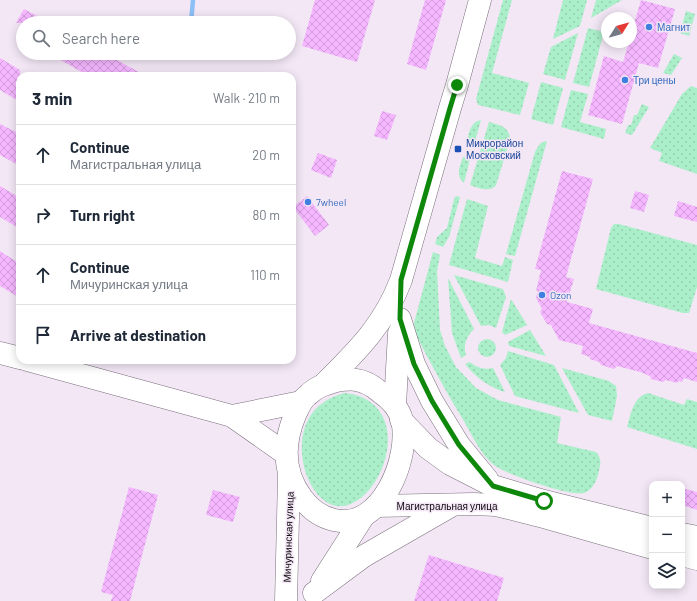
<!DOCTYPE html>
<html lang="en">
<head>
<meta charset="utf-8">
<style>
	:root { --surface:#fff; --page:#f2f2f3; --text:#1f2937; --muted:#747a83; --line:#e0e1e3 }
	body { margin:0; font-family:Barlow,sans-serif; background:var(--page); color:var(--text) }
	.controls { position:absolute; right:12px; bottom:12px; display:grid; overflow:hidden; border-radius:8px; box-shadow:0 2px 10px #0003 }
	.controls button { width:36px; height:36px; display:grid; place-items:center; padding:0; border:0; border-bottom:1px solid var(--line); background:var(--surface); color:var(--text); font:20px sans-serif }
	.compass { position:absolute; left:601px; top:12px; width:36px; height:36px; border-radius:50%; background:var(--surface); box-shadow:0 2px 10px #0003; rotate:53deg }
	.stop { position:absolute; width:12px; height:12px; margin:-9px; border:3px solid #0e880b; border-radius:50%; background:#fff }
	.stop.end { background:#0e880b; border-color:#fff; box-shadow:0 1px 4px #0008 }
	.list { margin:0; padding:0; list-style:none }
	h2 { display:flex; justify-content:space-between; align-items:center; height:52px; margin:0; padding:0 16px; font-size:17px }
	h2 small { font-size:13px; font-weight:400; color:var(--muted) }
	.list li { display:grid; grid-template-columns:26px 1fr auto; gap:12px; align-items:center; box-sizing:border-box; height:60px; padding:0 16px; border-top:1px solid var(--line) }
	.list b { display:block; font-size:15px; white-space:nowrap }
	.list p { margin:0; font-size:13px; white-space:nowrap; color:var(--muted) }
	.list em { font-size:13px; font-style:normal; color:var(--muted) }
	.icon { flex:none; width:22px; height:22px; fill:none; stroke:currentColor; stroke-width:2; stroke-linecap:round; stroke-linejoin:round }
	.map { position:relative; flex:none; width:697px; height:601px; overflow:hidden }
	.search { position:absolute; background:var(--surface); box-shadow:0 2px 10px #0003; left:16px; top:16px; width:280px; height:44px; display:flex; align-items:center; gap:10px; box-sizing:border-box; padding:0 14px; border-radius:22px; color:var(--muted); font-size:15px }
	.panel { position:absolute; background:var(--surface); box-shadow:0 2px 10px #0003; left:16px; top:72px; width:280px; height:292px; border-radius:12px }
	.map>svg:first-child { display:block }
</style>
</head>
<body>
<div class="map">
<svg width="697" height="601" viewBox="0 0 697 601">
	<defs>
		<pattern id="grass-dots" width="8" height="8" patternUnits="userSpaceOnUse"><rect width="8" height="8" fill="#abefca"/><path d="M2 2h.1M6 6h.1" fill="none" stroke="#92ccac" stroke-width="1.8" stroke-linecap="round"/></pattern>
		<pattern id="building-cross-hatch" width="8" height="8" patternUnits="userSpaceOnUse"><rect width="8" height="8" fill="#f5b7ff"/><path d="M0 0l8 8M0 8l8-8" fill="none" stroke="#d19cd9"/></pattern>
	</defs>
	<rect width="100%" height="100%" fill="#f3e7f5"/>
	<g fill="url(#grass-dots)">
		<polygon points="503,0 512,0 492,73 529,83 520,115 478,105 476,99"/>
		<polygon points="563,0 587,0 580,26 553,39"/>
		<polygon points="596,0 622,0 591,18"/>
		<polygon points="686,11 695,14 689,36 680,33"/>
		<polygon points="588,28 604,32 589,87 573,83"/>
		<polygon points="578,33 565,80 543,74 551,47"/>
		<polygon points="674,54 682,58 671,75 663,73"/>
		<polygon points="541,82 563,88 553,125 531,119"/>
		<polygon points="691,86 697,88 697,174 659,161 662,153 650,148 682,94"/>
		<polygon points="571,90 588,94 580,122 606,129 604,139 561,127"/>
		<polygon points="642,104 649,107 632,135 625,133 628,125 631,125 634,115 637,115"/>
		<path d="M481,120L474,145L467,142C469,133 470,122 481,120Z"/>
		<path d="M489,122C500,125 510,127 510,140L496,185C491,193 478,188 470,185Z"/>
		<path d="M547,141L515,256L506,254L535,152C538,146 540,142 547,141Z"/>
		<path d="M463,157L470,159L464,183C455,175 460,166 463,157Z"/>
		<polygon points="456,196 460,197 449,237 443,247 435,244 437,237 447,228 454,199"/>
		<polygon points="467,199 488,206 475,258 502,266 505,257 513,260 508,282 449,265"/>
		<polygon points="614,224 619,224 697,245 697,287 689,313 683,313 596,289 611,228"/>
		<path d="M433,252L440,255L437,271L440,330L445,346L456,367L476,388L498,400L561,417L557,443L596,452C603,460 600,465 598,475C596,482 592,490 584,493C571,497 505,474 494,465C481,455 473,437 465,423C447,394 431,364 416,335L414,323Z"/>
		<polygon points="454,275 503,289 506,297 496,328 489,325 481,326"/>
		<path d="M448,278L474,329C466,337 463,345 466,355L461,358L452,333Z"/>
		<polygon points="511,299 527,325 505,335 502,332"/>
		<polygon points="530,330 546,356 509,346 508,342"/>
		<circle cx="487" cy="348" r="9"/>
		<polygon points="508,351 554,365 579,413 515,396 500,365 506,358"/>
		<path d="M470,362C477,368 484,370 493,368L505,392C490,388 475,377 465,364Z"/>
		<polygon points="562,368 609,381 616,386 617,396 612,421 588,415"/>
		<path d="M344,393C356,394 365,397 374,405C416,444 353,544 315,491C298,468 295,425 320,405C327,399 335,396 344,393Z"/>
		<path d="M648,393L684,405L687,399L697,402V449L627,427C631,414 633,397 648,393Z"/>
	</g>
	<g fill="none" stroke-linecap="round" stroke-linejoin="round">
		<polyline stroke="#8cbff5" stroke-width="4.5" points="191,23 193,0"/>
	</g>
	<g fill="url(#building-cross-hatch)">
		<polygon points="315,0 375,0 357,62 302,46"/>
		<polygon points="425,0 446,0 426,70 407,64"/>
		<polygon points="641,0 675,9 658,68 639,63 622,124 588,115 604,56 623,62 629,42 631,42 631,34"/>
		<polygon points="24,9 50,23 16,23"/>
		<polygon points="48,53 104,53 146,76 89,76"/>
		<polygon points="0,58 20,70 20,102 0,90"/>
		<polygon points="382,111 396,115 387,140 374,136"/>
		<polygon points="0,124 20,134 20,166 0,155"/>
		<polygon points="318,153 337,160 331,178 311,170"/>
		<polygon points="562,171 593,179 566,277 574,279 567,302 593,309 589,323 697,353 697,382 684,378 682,382 678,381 677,383 666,380 663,382 651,379 650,376 640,372 617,366 614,369 601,365 599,362 590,359 590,357 581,354 583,346 559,340 551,325 547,324 540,312 542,309 536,298 538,291 536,291 541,270 535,269"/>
		<polygon points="0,186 20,198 20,229 0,217"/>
		<polygon points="635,191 649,195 644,212 630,208"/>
		<polygon points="307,196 329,225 315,236 293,207"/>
		<polygon points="678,201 697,207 697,222 674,216"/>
		<polygon points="0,251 20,264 20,298 0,286"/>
		<polygon points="129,487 158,495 130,601 111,601 113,595 101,592"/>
		<polygon points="682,488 697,492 697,510 682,505"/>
		<polygon points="213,490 240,497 233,522 206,515"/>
		<polygon points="429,555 504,578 497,601 414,601"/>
	</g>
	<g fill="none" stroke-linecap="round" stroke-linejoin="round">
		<g stroke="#7b707d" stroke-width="23">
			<g id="major">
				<polyline points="400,319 414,364 432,401 459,445 487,479"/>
				<polyline points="0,353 20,358"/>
				<polyline points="27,360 232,416 286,454"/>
				<path d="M340,380C345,380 351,379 356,380C364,381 373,386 380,392C390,399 399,408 402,420C411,458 381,531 334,520C321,517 310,509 302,498C283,473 283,444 295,415C299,407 301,400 308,395C317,386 328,383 340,380Z"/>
				<path d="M324,384C358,350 384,325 401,280L450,108L457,85L480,0"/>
				<polyline points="395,405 399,333"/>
				<polyline points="232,416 301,402"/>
				<polyline points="401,420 428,448 450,464 493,486 544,501 652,528"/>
				<polyline points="376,506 473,504 496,505 540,516 652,548"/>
				<polyline points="682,534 697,537"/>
				<polyline points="682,555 697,559"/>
				<polyline points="322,581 363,517"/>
				<polyline points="314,593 364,556 451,506"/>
				<polyline points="286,601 289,477"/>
			</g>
		</g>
		<use href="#major" stroke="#fff" stroke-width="22"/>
	</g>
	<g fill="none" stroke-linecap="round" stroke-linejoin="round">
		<polyline stroke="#0e880b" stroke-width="5" points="457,85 450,108 401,280 400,319 414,364 432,401 459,445 493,486 544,501"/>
	</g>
	<g fill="#3f7fe0" stroke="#f3e7f5" stroke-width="1.5">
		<circle cx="649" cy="27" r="4"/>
		<circle cx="625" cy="80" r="4"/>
		<circle cx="308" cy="202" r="4"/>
		<circle cx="542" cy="295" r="4"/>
	</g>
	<rect fill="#1a4fb4" stroke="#f3e7f5" stroke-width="1.5" x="454" y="145" width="8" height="8" rx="2"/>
	<g text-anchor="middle" stroke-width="3" stroke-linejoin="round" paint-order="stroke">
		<g font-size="10" fill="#366cbe" stroke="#f3e7f5" text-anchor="start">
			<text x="657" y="31">Магнит</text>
			<text x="633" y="84">Три цены</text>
			<text x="316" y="206">7wheel</text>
			<text x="550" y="299">Ozon</text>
		</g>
		<g font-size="10" fill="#164399" stroke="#f3e7f5" text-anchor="start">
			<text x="466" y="147">Микрорайон<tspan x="466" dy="12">Московский</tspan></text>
		</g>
		<g font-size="10" fill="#0f0b0f" stroke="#f3e7f5">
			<text x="447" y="510">Магистральная улица</text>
			<text transform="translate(288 537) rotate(-88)" y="4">Мичуринская улица</text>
		</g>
	</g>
</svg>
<div class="controls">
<button>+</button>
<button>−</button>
<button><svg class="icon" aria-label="layers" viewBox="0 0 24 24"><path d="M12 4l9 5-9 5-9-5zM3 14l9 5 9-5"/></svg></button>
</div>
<svg class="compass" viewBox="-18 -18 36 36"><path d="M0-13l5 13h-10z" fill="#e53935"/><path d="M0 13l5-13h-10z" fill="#747a83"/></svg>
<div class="stop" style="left:544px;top:501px"></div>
<div class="stop end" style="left:457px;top:85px"></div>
<div class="search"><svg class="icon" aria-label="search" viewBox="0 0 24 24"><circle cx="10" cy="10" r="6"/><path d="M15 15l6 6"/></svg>Search here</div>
<section class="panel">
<h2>3 min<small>Walk · 210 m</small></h2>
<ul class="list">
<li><svg class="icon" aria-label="ahead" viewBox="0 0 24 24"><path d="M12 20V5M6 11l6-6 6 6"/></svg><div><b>Continue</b><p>Магистральная улица</p></div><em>20 m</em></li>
<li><svg class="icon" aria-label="right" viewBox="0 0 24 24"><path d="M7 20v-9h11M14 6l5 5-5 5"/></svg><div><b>Turn right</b></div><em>80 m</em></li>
<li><svg class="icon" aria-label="ahead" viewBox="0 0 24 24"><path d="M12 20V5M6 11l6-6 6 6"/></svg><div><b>Continue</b><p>Мичуринская улица</p></div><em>110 m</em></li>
<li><svg class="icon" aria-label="arrive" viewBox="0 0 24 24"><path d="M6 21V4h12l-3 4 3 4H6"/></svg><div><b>Arrive at destination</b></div></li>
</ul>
</section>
</div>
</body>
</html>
